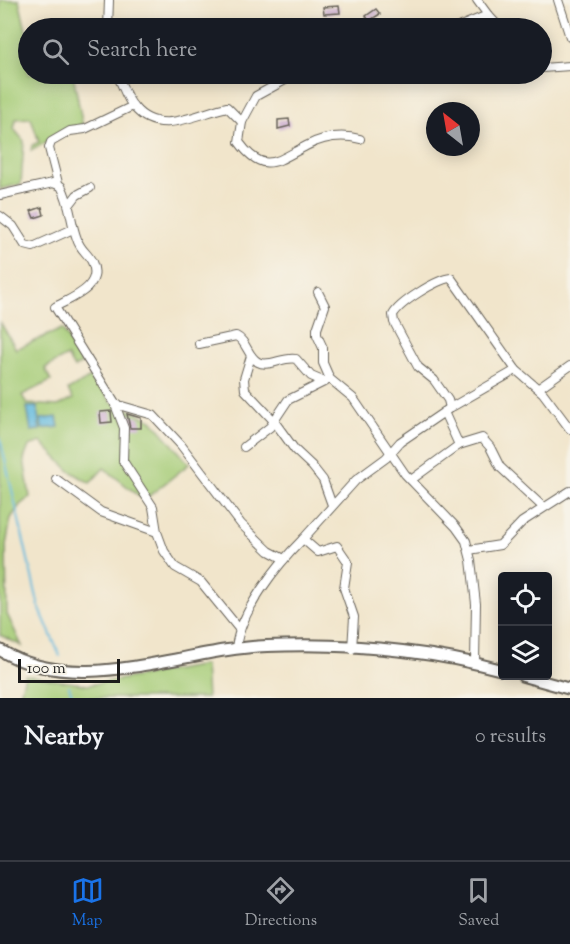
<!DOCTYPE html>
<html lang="en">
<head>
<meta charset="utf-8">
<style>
	:root { --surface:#171b24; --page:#242831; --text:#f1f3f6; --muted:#9ea1a6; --line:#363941; --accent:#1a73e8 }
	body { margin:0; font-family:"Sorts Mill Goudy",serif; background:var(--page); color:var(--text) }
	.controls { position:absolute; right:18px; bottom:18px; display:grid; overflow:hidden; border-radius:6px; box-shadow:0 3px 15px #0003 }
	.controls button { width:54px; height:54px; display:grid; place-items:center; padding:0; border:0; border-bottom:2px solid var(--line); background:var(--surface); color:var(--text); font:30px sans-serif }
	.compass { position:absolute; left:426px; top:102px; width:54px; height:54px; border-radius:50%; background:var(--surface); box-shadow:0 3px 15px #0003; rotate:329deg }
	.scale { position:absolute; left:18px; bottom:15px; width:102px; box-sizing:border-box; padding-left:6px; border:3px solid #1c1c1c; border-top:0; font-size:16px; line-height:21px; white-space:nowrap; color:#1c1c1c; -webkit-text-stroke:4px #f7f3e8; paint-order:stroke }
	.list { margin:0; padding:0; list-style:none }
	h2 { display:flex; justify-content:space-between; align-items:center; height:78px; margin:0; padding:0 24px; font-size:26px }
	h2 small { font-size:20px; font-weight:400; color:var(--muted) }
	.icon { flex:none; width:33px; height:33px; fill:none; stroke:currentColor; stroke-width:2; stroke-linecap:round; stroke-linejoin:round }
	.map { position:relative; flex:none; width:570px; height:698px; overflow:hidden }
	.search { position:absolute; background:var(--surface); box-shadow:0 3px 15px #0003; left:18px; right:18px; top:18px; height:66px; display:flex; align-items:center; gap:15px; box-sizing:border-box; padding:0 21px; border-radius:33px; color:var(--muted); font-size:22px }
	.sheet { height:162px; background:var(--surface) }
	nav { display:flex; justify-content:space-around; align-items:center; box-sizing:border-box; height:84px; border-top:2px solid var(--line); background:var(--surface); font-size:16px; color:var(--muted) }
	nav a { display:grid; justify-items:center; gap:3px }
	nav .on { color:var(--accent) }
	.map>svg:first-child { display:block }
</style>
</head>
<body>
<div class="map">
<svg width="570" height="698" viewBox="0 0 570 698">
	<rect width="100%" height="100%" fill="#f7f3e8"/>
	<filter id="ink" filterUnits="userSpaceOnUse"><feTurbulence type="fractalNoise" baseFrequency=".0167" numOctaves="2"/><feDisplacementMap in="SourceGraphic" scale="12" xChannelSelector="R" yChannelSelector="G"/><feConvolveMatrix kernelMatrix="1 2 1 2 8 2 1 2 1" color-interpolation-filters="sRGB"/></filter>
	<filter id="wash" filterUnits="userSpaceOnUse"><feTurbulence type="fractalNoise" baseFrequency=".008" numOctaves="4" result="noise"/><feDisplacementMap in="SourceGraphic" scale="24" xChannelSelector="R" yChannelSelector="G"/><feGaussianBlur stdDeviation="1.35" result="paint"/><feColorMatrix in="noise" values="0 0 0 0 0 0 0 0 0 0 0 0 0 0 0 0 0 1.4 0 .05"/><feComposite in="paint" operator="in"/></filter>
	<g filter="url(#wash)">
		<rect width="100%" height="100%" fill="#f1e5cb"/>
		<g fill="#a6cc77" stroke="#61744a" stroke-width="1.5">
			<polygon points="0,0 19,0 28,39 28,74 73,74 83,127 66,130 31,151 32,145 39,142 31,118 16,119 14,129 24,141 21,184 0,189"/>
			<polygon points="0,322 16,349 62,329 82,363 74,368 67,356 45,368 51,381 22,395 27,404 58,406 73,399 68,390 94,375 111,402 152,420 189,464 144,500 104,468 90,483 70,471 41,442 29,446 24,459 30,497 20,505 11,518 6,545 7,614 22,646 0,635"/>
			<polygon points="205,665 207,698 19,698 25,675 88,685"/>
		</g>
		<g fill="#61b9de" stroke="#3e6a7d" stroke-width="1.5">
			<polygon points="27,407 37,407 40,430 31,431"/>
			<polygon points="57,417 59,427 42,429 41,419"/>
		</g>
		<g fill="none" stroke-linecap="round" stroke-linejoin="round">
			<g stroke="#61b9de" stroke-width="2">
				<polyline points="0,438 39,607 60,656"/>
				<polyline points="69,686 73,698"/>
			</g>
		</g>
		<g id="blocks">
			<g fill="#c39fcb">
				<polygon points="339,6 340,13 324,14 323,7"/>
				<polygon points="376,9 380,14 369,21 366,16"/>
				<polygon points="289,119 290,126 278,129 278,120"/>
				<polygon points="42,207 44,215 34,218 31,211"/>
				<polygon points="100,412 111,411 112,422 101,423"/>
				<polygon points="127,414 141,418 141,428 130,428"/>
			</g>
		</g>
	</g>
	<g filter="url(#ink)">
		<use href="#blocks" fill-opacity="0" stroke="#676259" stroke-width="1.5"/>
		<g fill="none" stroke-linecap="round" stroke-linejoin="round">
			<g stroke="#676259" stroke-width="10">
				<g id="street">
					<polyline points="477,0 488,15"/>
					<polyline points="558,0 570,37"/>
					<polyline points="108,28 109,0"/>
					<polyline points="456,28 488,15 500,28"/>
					<polyline points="542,68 570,66"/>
					<path d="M116,74C123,84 125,97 134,107C159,138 198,113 227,107L242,122L256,96L296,74"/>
					<path d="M242,122L239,142C264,176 277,161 306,146C323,137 341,134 360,139"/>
					<polyline points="58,183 49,148 51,142 70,131 85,129 133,106"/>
					<path d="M0,195L53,183L61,186C71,204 70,221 77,239C80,250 88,253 92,262C104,287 71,298 55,307L114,402L124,428L123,461L153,507L157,532L164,551L175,567L201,582L240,630"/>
					<polyline points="70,204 77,195 90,188"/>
					<polyline points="0,216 13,226 25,245 33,247 73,229"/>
					<polyline points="318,292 325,306 317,329 317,335 323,348 323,363 330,379 353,398 405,474 456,527 466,541 471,560 476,604 475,662"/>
					<path d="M199,344L236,336C247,341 247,356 258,362C269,368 284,356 296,359L311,376L325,382"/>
					<polyline points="251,356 244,379 245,390 274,421 295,450 312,466 323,480 332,505"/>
					<polyline points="539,388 570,366"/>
					<polyline points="115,404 153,415 181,445 241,524 269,551 284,559"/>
					<path d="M450,408L448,400L434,380L418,367L394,322L393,315C399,303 437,279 451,278L516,370L543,393L570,429"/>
					<polyline points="444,412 459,445"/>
					<polyline points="244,447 270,427 288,400 326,381"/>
					<polyline points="56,479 101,512 157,532"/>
					<polyline points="411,480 459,445 482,438 490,447 500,467 543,507"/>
					<polyline points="303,539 356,480 386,458 400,442 450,408 516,370"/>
					<polyline points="469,550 500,545 522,522 570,491"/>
					<path d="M236,648C240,611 277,565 303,539L318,552L337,546L348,562L344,588L354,617L352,649"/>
				</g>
			</g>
			<g stroke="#676259" stroke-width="14">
				<g id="secondary">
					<path d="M0,650C78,698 182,649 267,646C345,643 428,650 502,670"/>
					<polyline points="523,676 570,689"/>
				</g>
			</g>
			<use href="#street" stroke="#fff" stroke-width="8"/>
			<use href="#secondary" stroke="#fff" stroke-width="10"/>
		</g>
	</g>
</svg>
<div class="controls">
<button><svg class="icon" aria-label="locate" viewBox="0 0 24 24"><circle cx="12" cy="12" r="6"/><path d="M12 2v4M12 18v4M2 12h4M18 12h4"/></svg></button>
<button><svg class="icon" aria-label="layers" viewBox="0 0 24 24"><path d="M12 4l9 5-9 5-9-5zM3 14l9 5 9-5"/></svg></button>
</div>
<svg class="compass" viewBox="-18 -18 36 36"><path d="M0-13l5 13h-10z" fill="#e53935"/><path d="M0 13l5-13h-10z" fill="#9ea1a6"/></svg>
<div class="scale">100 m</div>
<div class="search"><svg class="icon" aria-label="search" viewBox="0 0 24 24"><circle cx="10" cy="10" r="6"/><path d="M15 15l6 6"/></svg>Search here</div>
</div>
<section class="sheet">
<h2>Nearby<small>0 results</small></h2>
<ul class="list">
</ul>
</section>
<nav>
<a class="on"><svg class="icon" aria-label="map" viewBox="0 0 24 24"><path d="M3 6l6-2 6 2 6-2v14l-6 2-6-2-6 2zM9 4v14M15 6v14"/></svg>Map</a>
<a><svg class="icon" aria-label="directions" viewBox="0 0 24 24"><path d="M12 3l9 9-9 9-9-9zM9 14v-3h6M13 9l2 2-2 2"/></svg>Directions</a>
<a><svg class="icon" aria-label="saved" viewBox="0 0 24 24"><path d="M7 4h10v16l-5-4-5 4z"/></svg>Saved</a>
</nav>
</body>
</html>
